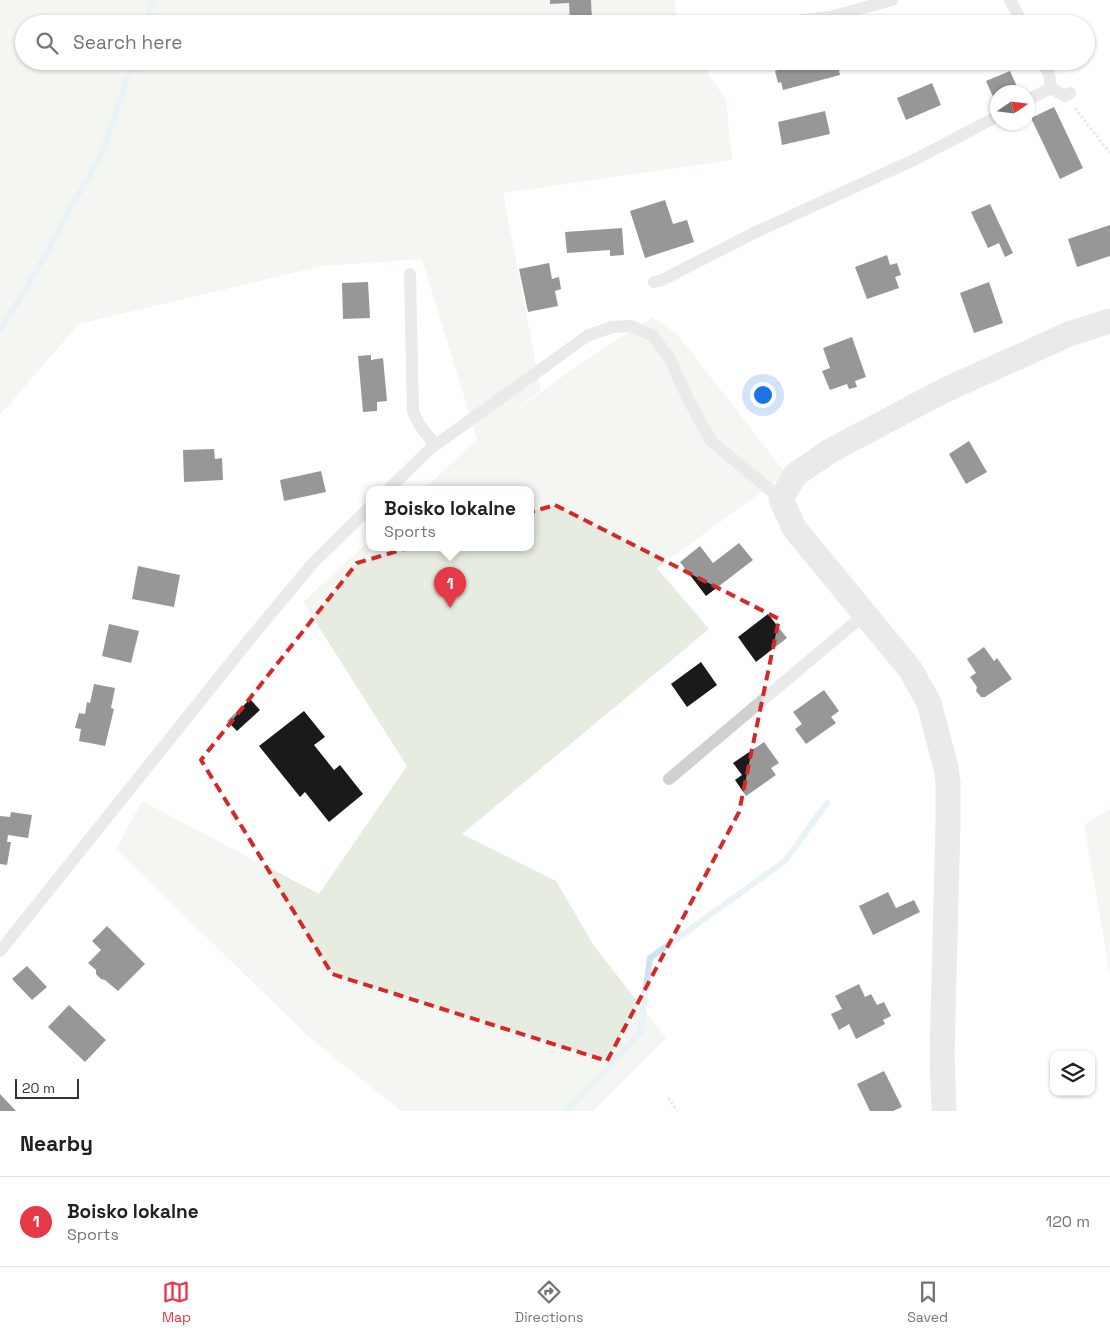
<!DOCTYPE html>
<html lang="en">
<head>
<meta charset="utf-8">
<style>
	:root { --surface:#fff; --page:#f6f6f6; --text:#202124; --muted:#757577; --line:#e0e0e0; --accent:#e63946 }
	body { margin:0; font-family:"Space Grotesk",sans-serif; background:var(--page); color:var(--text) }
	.controls { position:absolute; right:15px; bottom:15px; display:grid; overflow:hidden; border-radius:10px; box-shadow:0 1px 4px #0004 }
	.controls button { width:45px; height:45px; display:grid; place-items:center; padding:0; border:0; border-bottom:1px solid var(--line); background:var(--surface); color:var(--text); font:25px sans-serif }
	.compass { position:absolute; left:990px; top:85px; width:45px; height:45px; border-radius:50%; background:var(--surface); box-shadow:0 1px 4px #0004; rotate:77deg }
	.scale { position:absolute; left:15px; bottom:12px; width:64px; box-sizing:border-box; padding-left:5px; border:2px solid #333; border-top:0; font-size:14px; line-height:18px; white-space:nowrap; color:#333; -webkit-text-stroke:4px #fff; paint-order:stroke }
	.you { position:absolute; left:762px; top:394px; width:18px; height:18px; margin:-12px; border:4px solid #fff; border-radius:50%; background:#1a73e8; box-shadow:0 0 0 8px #1a73e833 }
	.badge { display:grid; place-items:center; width:32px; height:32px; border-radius:50%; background:var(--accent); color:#fff; font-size:16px; font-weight:700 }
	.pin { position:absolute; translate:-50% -41px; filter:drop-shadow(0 1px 2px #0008) }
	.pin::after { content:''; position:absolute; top:26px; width:18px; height:15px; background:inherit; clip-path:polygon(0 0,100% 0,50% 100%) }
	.popup { position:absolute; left:366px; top:486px; width:168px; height:65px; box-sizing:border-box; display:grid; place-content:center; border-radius:10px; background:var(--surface); filter:drop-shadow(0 1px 4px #0005); font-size:16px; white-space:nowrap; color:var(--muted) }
	.popup b { font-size:19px; color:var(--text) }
	.popup::after { content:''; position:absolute; left:50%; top:100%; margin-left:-10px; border:10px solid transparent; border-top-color:var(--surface) }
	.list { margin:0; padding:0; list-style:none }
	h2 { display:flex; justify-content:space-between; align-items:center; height:65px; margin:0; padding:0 20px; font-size:21px }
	h2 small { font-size:16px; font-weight:400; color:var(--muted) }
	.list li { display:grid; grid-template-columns:32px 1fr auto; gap:15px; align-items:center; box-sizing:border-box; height:90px; padding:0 20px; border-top:1px solid var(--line) }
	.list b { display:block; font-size:19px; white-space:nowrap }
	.list p { margin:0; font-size:16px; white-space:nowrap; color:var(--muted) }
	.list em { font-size:16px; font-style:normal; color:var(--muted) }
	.icon { flex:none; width:28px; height:28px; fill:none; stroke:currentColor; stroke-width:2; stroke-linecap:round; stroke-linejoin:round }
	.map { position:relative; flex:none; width:1110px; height:1111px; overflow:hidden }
	.search { position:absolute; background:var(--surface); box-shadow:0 1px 4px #0004; left:15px; right:15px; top:15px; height:55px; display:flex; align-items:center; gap:12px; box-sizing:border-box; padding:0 18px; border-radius:28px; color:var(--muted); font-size:19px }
	.sheet { height:155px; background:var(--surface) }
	nav { display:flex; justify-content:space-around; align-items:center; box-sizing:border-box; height:70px; border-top:1px solid var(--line); background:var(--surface); font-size:14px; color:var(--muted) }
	nav a { display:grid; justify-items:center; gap:2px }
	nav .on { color:var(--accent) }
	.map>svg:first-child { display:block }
</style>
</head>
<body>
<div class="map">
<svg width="1110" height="1111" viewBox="0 0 1110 1111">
	<rect width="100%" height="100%" fill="#fff"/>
	<g fill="#e6ecdf">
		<polygon points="0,0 675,0 676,24 24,24 24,61 700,61 726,100 732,160 503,193 541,390 508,416 571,370 652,317 678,335 786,474 657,568 709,629 462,834 556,881 594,946 666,1038 593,1111 401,1111 309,1037 116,849 142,801 319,894 407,766 303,602 370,540 370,547 530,547 530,489 424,489 477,439 422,259 322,266 79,324 0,415"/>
		<polygon points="1110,809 1110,974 1084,825"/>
	</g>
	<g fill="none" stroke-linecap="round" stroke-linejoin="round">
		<g stroke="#cfe2ee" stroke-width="6">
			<polyline points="145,24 153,0"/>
			<polyline points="0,329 28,286 103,150 133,61"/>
			<polyline points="567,1111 640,1033 650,958 785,861 827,803"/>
		</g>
	</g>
	<g fill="#1a1a1a">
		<polygon points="550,0 591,0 592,22 570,23 569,3 550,4"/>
		<polygon points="837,61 840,75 783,90 781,82 778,83 775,71 778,70 776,62"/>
		<polygon points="1010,71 1018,89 1010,92 998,92 998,97 994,99 986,81"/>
		<polygon points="932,83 941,105 906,120 897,98"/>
		<polygon points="1054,107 1083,168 1060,179 1031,118"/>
		<polygon points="825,111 830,134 782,145 778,122"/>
		<polygon points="665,200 673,224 687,220 694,242 645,258 630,211"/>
		<polygon points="990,204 1013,253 1005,257 999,243 988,248 971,212"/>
		<polygon points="1110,225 1110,256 1077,267 1068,239"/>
		<polygon points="622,228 624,255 610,256 610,250 567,253 565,232"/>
		<polygon points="887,255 890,265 897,263 901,275 895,277 899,288 867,299 855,267"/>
		<polygon points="549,263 552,279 559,277 561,289 555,291 558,306 528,312 519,269"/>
		<polygon points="368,282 370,318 343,319 342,283"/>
		<polygon points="989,282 1003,323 974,333 960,293"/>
		<polygon points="852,337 866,377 855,381 857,387 849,389 847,384 830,390 822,371 830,368 823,348"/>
		<polygon points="371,355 371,360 383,358 387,401 377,402 377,411 363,412 358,356"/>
		<polygon points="969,441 987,472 966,484 949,454"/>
		<polygon points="214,449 215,459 222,458 223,480 184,482 183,450"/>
		<polygon points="321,471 326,492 284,501 280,480"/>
		<polygon points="739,543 753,560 706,596 680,562 700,546 713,563"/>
		<polygon points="138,566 180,575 174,607 132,599"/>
		<polygon points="768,614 787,638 756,662 738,637"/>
		<polygon points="109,624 139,631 131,663 102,656"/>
		<polygon points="984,647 994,661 997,658 1012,679 985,697 981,697 976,691 977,687 970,677 976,673 967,659"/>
		<polygon points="701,662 717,685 687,707 671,684"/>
		<polygon points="94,684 115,688 111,708 114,709 105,746 79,741 81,729 75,728 79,713 85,714 87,702 90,703"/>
		<polygon points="824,690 839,711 831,717 836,723 806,744 795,729 802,724 793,712"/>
		<polygon points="250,699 260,710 237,731 227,721"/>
		<polygon points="304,711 325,737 314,745 334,770 340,765 363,794 329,822 305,792 300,797 259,746"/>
		<polygon points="764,742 779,763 771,768 776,775 746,796 735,780 742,775 733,763"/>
		<polygon points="11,812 32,815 28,838 8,835 7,842 11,842 7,865 0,864 0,816 10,817"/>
		<polygon points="888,892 896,908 914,900 920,912 873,935 859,906"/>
		<polygon points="107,926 145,964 118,991 105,980 101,979 96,974 96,970 88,963 101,950 92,941"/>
		<polygon points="27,966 47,987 32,1000 12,979"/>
		<polygon points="859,984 865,997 871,994 877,1005 884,1002 891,1016 883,1020 885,1024 856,1039 849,1024 839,1030 831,1014 842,1009 835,996"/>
		<polygon points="69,1005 106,1040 85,1062 48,1027"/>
		<polygon points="884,1071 902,1107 893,1111 870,1111 857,1084"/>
		<polygon points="0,1094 16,1111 0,1111"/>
	</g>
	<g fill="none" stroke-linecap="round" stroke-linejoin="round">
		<g stroke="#cdcdcd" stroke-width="3" stroke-dasharray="2.5 2.5" stroke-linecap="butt">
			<polyline points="1075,108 1110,153"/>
			<polyline points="668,1098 677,1111"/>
		</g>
		<g stroke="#d0d0d0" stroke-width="12">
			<polyline points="1010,0 1023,24"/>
			<polyline points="770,24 830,17 892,0"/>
			<polyline points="1051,88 1065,96 1070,93"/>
			<polyline points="1028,100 1051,88 1049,74 1042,61"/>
			<polyline points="410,274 413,412 419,424 435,445"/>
			<polyline points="654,282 662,280 756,232 916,159 998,116"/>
			<polyline points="389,489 430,449 587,336 612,327 631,326 653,336 670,359 688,399 711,441 781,499"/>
			<polyline points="669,779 865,614"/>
			<polyline points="0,951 249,640 313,563 370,507"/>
		</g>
		<polyline stroke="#d0d0d0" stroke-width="25" points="944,1111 942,1054 948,824 948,783 946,768 929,703 910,669 794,528 781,499 795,475 830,451 943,391 1069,334 1110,321"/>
	</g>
	<path d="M0 0H1110V1111H0ZM555,505L779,619L739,812L607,1061L332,974L201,760L357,563Z" fill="#fff" fill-opacity=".55" fill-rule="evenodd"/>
	<path fill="none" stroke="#d62828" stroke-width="4" stroke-dasharray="10 6" stroke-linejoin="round" d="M555,505L779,619L739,812L607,1061L332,974L201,760L357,563Z"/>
</svg>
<div class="controls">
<button><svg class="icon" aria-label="layers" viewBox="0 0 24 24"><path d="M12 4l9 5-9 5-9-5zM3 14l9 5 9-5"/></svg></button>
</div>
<svg class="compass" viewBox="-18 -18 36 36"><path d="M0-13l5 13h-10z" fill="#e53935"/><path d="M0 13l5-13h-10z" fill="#757577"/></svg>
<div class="scale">20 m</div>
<div class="you"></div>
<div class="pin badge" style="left:450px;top:608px">1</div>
<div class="popup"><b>Boisko lokalne</b>Sports</div>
<div class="search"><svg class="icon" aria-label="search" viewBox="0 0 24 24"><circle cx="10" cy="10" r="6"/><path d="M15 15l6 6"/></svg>Search here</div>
</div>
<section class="sheet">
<h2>Nearby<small></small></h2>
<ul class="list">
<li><span class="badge">1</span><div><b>Boisko lokalne</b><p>Sports</p></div><em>120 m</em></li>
</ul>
</section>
<nav>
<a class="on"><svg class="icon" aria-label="map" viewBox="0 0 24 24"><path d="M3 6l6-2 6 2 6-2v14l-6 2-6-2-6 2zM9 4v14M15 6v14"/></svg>Map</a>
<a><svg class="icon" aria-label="directions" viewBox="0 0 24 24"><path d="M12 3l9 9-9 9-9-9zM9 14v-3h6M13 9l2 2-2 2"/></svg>Directions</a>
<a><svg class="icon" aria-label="saved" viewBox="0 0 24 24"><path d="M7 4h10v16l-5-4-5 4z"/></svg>Saved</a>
</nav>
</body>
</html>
